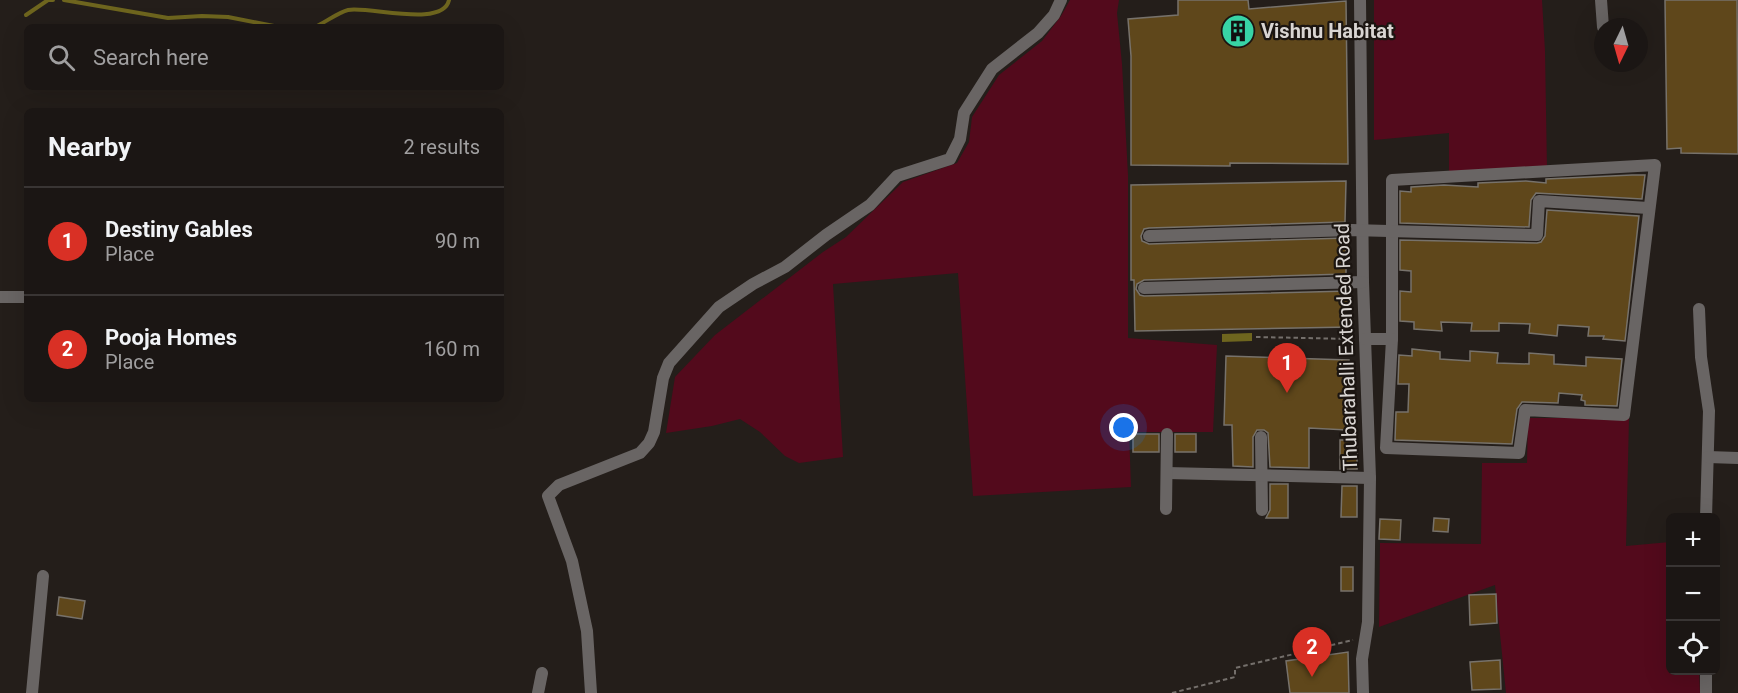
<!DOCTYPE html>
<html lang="en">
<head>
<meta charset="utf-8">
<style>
	:root { --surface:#1b1614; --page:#282322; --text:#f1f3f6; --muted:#a09fa0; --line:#393534; --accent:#d93025 }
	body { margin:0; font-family:Roboto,sans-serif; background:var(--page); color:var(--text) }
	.controls { position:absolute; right:18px; bottom:18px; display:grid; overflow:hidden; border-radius:9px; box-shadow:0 6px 24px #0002 }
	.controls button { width:54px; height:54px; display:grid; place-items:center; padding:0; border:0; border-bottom:2px solid var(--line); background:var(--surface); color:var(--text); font:30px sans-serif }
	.compass { position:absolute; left:1594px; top:18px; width:54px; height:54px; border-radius:50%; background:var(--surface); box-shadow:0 6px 24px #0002; rotate:185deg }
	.you { position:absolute; left:1124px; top:428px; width:21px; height:21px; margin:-15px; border:4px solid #fff; border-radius:50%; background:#1a73e8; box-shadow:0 0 0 9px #1a73e833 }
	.badge { display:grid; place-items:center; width:39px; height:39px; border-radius:50%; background:var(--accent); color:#fff; font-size:20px; font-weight:700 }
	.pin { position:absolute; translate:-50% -50px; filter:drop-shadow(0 2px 3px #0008) }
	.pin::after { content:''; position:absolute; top:32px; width:21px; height:18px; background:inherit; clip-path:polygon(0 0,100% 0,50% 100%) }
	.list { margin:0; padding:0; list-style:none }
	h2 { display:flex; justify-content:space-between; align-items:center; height:78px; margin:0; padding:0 24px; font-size:26px }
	h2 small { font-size:20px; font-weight:400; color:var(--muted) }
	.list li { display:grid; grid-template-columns:39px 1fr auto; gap:18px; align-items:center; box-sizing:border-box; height:108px; padding:0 24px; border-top:2px solid var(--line) }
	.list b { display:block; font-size:22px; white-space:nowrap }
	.list p { margin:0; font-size:20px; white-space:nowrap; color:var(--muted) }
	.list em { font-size:20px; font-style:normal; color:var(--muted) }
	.icon { flex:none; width:33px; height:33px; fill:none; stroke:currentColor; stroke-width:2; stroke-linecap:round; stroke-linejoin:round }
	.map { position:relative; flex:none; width:1738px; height:693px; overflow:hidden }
	.search { position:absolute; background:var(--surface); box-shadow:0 6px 24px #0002; left:24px; top:24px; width:480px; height:66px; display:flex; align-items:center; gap:15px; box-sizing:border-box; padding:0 21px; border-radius:9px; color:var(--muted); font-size:22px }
	.panel { position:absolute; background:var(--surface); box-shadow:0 6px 24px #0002; left:24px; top:108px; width:480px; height:294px; border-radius:9px }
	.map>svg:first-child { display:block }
</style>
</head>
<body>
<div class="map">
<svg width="1738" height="693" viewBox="0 0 1738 693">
	<rect width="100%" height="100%" fill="#241e1a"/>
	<g fill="#530a1c">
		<polygon points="1070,0 1119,0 1117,13 1122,64 1128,175 1128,338 1217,345 1213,432 1129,432 1131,487 973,496 958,273 833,284 843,457 799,463 785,456 760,432 740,419 712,426 666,433 675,377 715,335 823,252 846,237 903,182 957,163 969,142 972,117 999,75 1042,41 1061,16"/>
		<polygon points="1374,0 1542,0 1545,51 1547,170 1449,178 1449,133 1374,140"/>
		<polygon points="1528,418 1629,418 1626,546 1670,542 1670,670 1699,671 1700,693 1506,693 1495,585 1379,627 1380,543 1481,544 1482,463 1527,463"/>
	</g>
	<polygon fill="#6e651e" points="1252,333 1252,341 1222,342 1222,334"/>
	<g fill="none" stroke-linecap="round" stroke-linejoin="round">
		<g stroke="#6e651e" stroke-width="4">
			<polyline points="64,0 168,18 202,16 228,17 279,27"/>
			<polyline points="26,15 48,0 53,0"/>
			<path d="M315,27C324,23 339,12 348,10C370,6 443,28 449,0"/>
		</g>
	</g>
	<g fill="#5f471b" stroke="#77726b" stroke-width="1.5">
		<polygon points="1178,0 1248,0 1249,9 1346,1 1348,164 1230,163 1230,166 1131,165 1131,56 1128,19 1178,15"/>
		<polygon points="1665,0 1737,0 1738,154 1681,153 1681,148 1667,149"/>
		<polygon points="1632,175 1645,175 1642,199 1536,193 1531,200 1529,227 1400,223 1400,191 1411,192 1411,187 1444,185 1478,187 1478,183 1526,181 1546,183 1546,179"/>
		<polygon points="1346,181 1345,222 1149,228 1144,229 1141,236 1142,241 1149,244 1346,238 1346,274 1144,280 1137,284 1136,289 1140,295 1144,296 1349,291 1350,327 1135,331 1134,280 1131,280 1131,185"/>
		<polygon points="1547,210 1639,216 1625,341 1603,339 1604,336 1588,336 1589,327 1558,325 1557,336 1529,333 1530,324 1499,323 1499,331 1471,331 1472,323 1441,322 1442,331 1414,329 1414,322 1400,321 1400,291 1411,292 1411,271 1400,270 1400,240 1537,243 1541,242 1545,236"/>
		<polygon points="1412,349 1440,352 1440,359 1470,361 1470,351 1498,353 1497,363 1529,364 1529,353 1554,355 1554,364 1586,366 1586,357 1622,359 1617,406 1585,405 1585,401 1581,400 1582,395 1559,393 1558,403 1522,402 1517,409 1512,444 1395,440 1396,412 1408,412 1409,384 1398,384 1399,355 1412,356"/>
		<polygon points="1226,356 1349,360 1347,430 1309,428 1309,468 1270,467 1268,433 1264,430 1257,430 1253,437 1253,467 1233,466 1232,425 1224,425"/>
		<rect x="1133" y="434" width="26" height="18"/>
		<rect x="1175" y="434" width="21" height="18"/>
		<rect x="1340" y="440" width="17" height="29"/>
		<polygon points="1270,484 1288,484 1288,518 1266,518 1270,510"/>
		<polygon points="1342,486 1357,486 1357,517 1341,517"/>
		<polygon points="1434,518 1449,519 1448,532 1433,531"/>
		<polygon points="1380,519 1401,520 1400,540 1379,539"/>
		<rect x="1341" y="567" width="12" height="24"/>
		<polygon points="1496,594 1497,623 1470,625 1469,595"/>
		<polygon points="59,597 85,601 82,619 57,615"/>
		<polygon points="1348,652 1349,693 1290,693 1286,661"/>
		<polygon points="1500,660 1501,689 1472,690 1470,662"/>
	</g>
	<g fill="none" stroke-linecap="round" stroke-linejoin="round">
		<g stroke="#746f6b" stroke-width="2" stroke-dasharray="4.5 3" stroke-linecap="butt">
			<polyline points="1256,337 1353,339"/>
			<polyline points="1172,693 1235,677 1235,668 1353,640"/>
		</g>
		<g stroke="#696564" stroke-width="12">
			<polyline points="1360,0 1363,282 1370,478 1368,622 1362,659 1363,693"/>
			<polyline points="1601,0 1603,27"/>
			<polygon points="1655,165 1624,415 1525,410 1519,453 1386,448 1392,339 1392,180"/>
			<polyline points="1149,236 1352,230 1537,235 1539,201 1648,208"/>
			<polyline points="1144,288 1363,282"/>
			<polyline points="0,297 27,297"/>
			<polyline points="1699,309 1701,357 1709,411 1706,518"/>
			<polyline points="1365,339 1392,339"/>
			<polyline points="1261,437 1262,510"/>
			<polyline points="1708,457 1738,458"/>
			<polyline points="1167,473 1370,478"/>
			<polyline points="1166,509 1167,434"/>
			<polyline points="1706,670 1706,693"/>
			<polyline points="32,693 43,576"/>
			<polyline points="538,693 542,673"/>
			<polyline points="591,693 587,631 572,561 548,496 559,485 640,453 649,443 654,432 663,378 669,363 719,307 753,284 785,267 826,235 870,205 897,176 950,159 960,139 964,113 992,69 1038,33 1054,15 1061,0"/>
		</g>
	</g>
	<defs>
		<g id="building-disc" transform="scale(1.725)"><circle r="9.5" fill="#38d4a6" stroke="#1b1511"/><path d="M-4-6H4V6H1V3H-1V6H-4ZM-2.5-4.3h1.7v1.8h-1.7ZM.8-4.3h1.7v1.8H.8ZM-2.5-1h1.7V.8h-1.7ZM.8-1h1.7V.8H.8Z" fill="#111"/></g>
	</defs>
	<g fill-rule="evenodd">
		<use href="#building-disc" x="1238" y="31"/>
	</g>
	<g text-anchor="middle" stroke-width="4.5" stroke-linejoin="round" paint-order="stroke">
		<g font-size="20" font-weight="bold" fill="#d9d5d2" stroke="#1b1511" text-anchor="start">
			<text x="1261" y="38">Vishnu Habitat</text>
		</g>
		<g font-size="20" fill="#d9d5d2" stroke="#1b1511">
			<text transform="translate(1346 347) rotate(-92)" y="7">Thubarahalli Extended Road</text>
		</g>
	</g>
</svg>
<div class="controls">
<button>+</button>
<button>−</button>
<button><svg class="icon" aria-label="locate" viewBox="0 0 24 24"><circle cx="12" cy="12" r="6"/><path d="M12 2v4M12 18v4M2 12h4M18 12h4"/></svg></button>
</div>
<svg class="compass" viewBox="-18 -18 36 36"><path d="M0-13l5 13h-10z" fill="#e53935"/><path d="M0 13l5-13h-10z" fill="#a09fa0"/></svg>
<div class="you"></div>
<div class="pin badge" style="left:1287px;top:393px">1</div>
<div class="pin badge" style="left:1312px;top:677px">2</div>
<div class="search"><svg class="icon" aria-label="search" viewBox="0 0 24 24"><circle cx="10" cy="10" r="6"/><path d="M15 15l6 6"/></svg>Search here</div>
<section class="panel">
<h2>Nearby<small>2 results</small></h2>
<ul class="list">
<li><span class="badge">1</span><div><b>Destiny Gables</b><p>Place</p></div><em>90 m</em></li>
<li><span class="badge">2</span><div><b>Pooja Homes</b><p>Place</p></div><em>160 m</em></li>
</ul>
</section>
</div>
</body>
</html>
